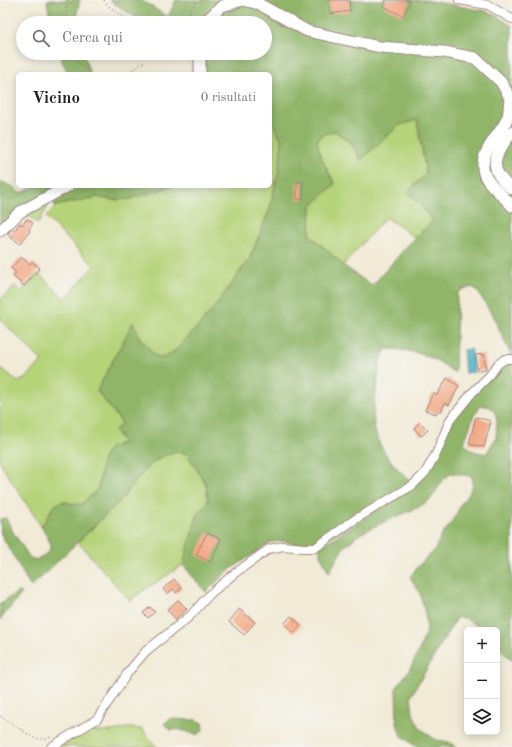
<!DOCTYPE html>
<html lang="it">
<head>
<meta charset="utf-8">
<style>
	:root { --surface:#fff; --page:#f6f6f6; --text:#222; --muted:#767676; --line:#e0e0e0 }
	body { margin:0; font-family:"Old Standard TT",serif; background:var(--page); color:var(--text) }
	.controls { position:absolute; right:12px; bottom:12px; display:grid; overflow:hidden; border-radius:6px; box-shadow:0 2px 10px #0003 }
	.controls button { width:36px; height:36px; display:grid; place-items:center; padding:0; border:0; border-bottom:1px solid var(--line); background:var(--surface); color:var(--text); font:20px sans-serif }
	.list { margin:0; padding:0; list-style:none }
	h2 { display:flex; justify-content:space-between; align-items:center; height:52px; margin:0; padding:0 16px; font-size:17px }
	h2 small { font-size:13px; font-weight:400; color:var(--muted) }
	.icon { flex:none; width:22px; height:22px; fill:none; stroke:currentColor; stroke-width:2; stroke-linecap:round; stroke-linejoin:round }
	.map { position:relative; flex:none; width:512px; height:747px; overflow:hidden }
	.search { position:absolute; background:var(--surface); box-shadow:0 2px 10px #0003; left:16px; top:16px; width:256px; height:44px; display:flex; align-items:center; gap:10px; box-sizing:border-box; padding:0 14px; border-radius:22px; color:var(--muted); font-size:15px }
	.panel { position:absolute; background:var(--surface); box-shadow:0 2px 10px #0003; left:16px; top:72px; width:256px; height:116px; border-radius:6px }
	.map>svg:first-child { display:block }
</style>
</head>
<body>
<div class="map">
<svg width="512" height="747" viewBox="0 0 512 747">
	<rect width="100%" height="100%" fill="#f6f6f2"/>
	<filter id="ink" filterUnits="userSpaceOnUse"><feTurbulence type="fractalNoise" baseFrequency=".025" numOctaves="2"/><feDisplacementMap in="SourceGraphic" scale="8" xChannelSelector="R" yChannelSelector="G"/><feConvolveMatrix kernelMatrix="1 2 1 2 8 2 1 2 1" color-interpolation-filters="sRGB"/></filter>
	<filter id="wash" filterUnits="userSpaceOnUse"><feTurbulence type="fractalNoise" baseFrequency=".012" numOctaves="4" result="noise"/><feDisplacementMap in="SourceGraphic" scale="16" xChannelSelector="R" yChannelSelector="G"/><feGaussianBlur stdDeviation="0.9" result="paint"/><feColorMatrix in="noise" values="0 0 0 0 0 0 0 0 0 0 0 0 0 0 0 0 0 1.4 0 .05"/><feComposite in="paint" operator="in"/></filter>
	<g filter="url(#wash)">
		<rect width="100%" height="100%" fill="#f1ead6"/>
		<g fill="#b5d379" stroke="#807952">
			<path d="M417,120L426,173L409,192L433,220L416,238L386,217L343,265L310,235L311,206L335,184C327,170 320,157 317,141C321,134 327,133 335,131C347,139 355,148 361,160L399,125Z"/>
			<polygon points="270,121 274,125 282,141 279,169 269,211 250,258 211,312 176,350 164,358 155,356 140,338 133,323 97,391 122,423 115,431 124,443 117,444 100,475 98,489 82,504 72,504 64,501 52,508 45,522 41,526 0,463 0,367 18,382 26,378 42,361 0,319 0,300 15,286 21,292 38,273 65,299 94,266 46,217 55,206 97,197 112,200 130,199 173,186 270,186"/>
			<polygon points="48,202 47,208 38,223 25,213"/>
			<polygon points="175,451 187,453 206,484 208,502 198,513 183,565 141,592 130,601 78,542 123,498 136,480 151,464 161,457"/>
			<polygon points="129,728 142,729 157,747 60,747 86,731 104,732"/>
		</g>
		<g fill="#90b569" stroke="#6d6a4a" fill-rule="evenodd">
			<polygon points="47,0 80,0 77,12 79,23 48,23 49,12"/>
			<path d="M109,0H141L168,17L176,0H426L485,11L497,16L512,26V661L497,645V630H483L465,618L458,617L449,630L411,696L413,714L420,728L436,740L449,742L456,747H416L400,734L397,723L396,689L411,667L421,646L427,629L425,613L420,593L410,577L418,566L435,550L440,538L454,519L461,504L469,494L473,484L472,476L451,473L442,481L431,499L419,507L375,526L358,535L343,548L329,573L320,554V547L414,486L451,421L511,355C501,332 490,308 475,288C467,287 462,288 457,294L455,372L452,371C446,367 440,361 433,359C419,352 402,349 386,349C377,364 379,370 377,387C376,393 374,399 374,405C370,442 388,460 413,484L315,547L302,546L284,541L271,542L228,571L206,592L183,565L198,513L208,502L206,484L187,454L176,451L161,457L151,464L136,480L123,498L31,587L1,534L0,519L6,518L13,532L30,558L37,560L49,552L51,544L41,526C49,519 51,503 62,502C66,501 69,504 72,504C75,505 79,504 82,504L98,489L103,458L109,448L124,443L115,431L122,423L97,391L133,322L140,338L155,356L164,358L176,350L211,312L250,258L269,211L279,169L282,141L274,125L270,121V74H201L202,53H265V23H185L182,20L180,23H146L132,15ZM417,120L426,173L408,192L433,220L408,245L372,286L343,265L310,235L311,206L335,184C327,170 320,157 317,141C321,134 327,133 335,131C347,138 355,148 361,160L399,125ZM481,405L490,407L495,412L497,421L496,438L486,454L473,451L464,443L474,415Z"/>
			<polygon points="61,53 83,53 90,74 69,74 60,58"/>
			<polygon points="0,181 15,188 19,193 24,192 36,186 57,186 0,226"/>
			<polygon points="77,186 173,186 130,199 112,200 97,197 55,206 54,199"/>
			<polygon points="18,592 22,593 0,620 0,604"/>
			<path d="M170,719L196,720L202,723L203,730C197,739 189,731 181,730C177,729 173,730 170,730L164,724Z"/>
		</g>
		<polygon fill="#48b2c7" stroke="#496879" points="471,349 474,372 465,373 463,350"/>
		<g id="blocks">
			<g fill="#f3aa88">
				<polygon points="329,0 349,0 350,11 330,14"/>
				<polygon points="386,0 407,0 410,2 403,16 383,6"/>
				<rect x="297" y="182" width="6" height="17"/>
				<polygon points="27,219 33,223 29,230 30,231 20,244 7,234 12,229 14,231 20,223 22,225"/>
				<polygon points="21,257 30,264 32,262 40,268 24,286 13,276 16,273 11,268"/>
				<polygon points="484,354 486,370 477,371 475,355"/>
				<polygon points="447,378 459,386 449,405 445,403 441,412 438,410 436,414 425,410 433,393 437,395"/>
				<polygon points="476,417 491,421 484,447 469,444"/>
				<polygon points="420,422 428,430 421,436 414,428"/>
				<polygon points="207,533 221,539 211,562 196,555"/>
				<polygon points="174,579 182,588 176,593 173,589 167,594 163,589"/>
				<polygon points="178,600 187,609 176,619 167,610"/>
				<polygon points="150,607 155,612 148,618 143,613"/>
				<polygon points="239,609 255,622 244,635 229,622"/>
				<polygon points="291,616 301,625 294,633 284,624"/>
			</g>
		</g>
	</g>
	<g filter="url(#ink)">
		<use href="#blocks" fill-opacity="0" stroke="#9e8480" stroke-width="1"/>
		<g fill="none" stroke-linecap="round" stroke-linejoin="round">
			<g stroke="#9e8480" stroke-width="10">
				<g id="street">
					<polyline points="459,0 488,5 512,19"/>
					<polyline points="51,747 97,719 129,671 146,651 190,616 210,594 235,573 269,549 283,546 304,548 315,548 354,520 413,485 425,473 437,452 450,420 472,393 490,375 498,364 505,359 512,359"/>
				</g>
			</g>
			<g stroke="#9e8480" stroke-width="13">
				<g id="secondary">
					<polyline points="207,23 209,18 222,6 243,0 259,4 307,31 380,47 444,52 475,58 501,82 512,101"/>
					<polyline points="200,74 200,53"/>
					<path d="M510,97C509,104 510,115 506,121C498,137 478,154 484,173C487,184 505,197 512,206"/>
					<path d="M512,132C495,155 485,168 512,189"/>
					<polyline points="0,231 20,212 68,186"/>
				</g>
			</g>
			<g stroke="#9e8480" stroke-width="1.5" stroke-dasharray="1 3" stroke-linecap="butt">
				<polyline points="68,0 66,9 68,23"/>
				<polyline points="104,0 108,6 133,23"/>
				<polyline points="183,23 197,0"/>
				<polyline points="74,53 75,59 89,74"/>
				<polyline points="126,74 144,62"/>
				<path d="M270,130C296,139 294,143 301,168"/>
				<polyline points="73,194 98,186"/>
				<polyline points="0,716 34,738 46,739 53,736"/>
			</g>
			<use href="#street" stroke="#fff" stroke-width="8"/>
			<use href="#secondary" stroke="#fff" stroke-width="11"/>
		</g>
	</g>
</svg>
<div class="controls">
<button>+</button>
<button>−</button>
<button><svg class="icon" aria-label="layers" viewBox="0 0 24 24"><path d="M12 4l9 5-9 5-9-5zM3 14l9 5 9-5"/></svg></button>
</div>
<div class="search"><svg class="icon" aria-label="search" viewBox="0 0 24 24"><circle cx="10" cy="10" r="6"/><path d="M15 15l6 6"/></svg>Cerca qui</div>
<section class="panel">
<h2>Vicino<small>0 risultati</small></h2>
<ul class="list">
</ul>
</section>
</div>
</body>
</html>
